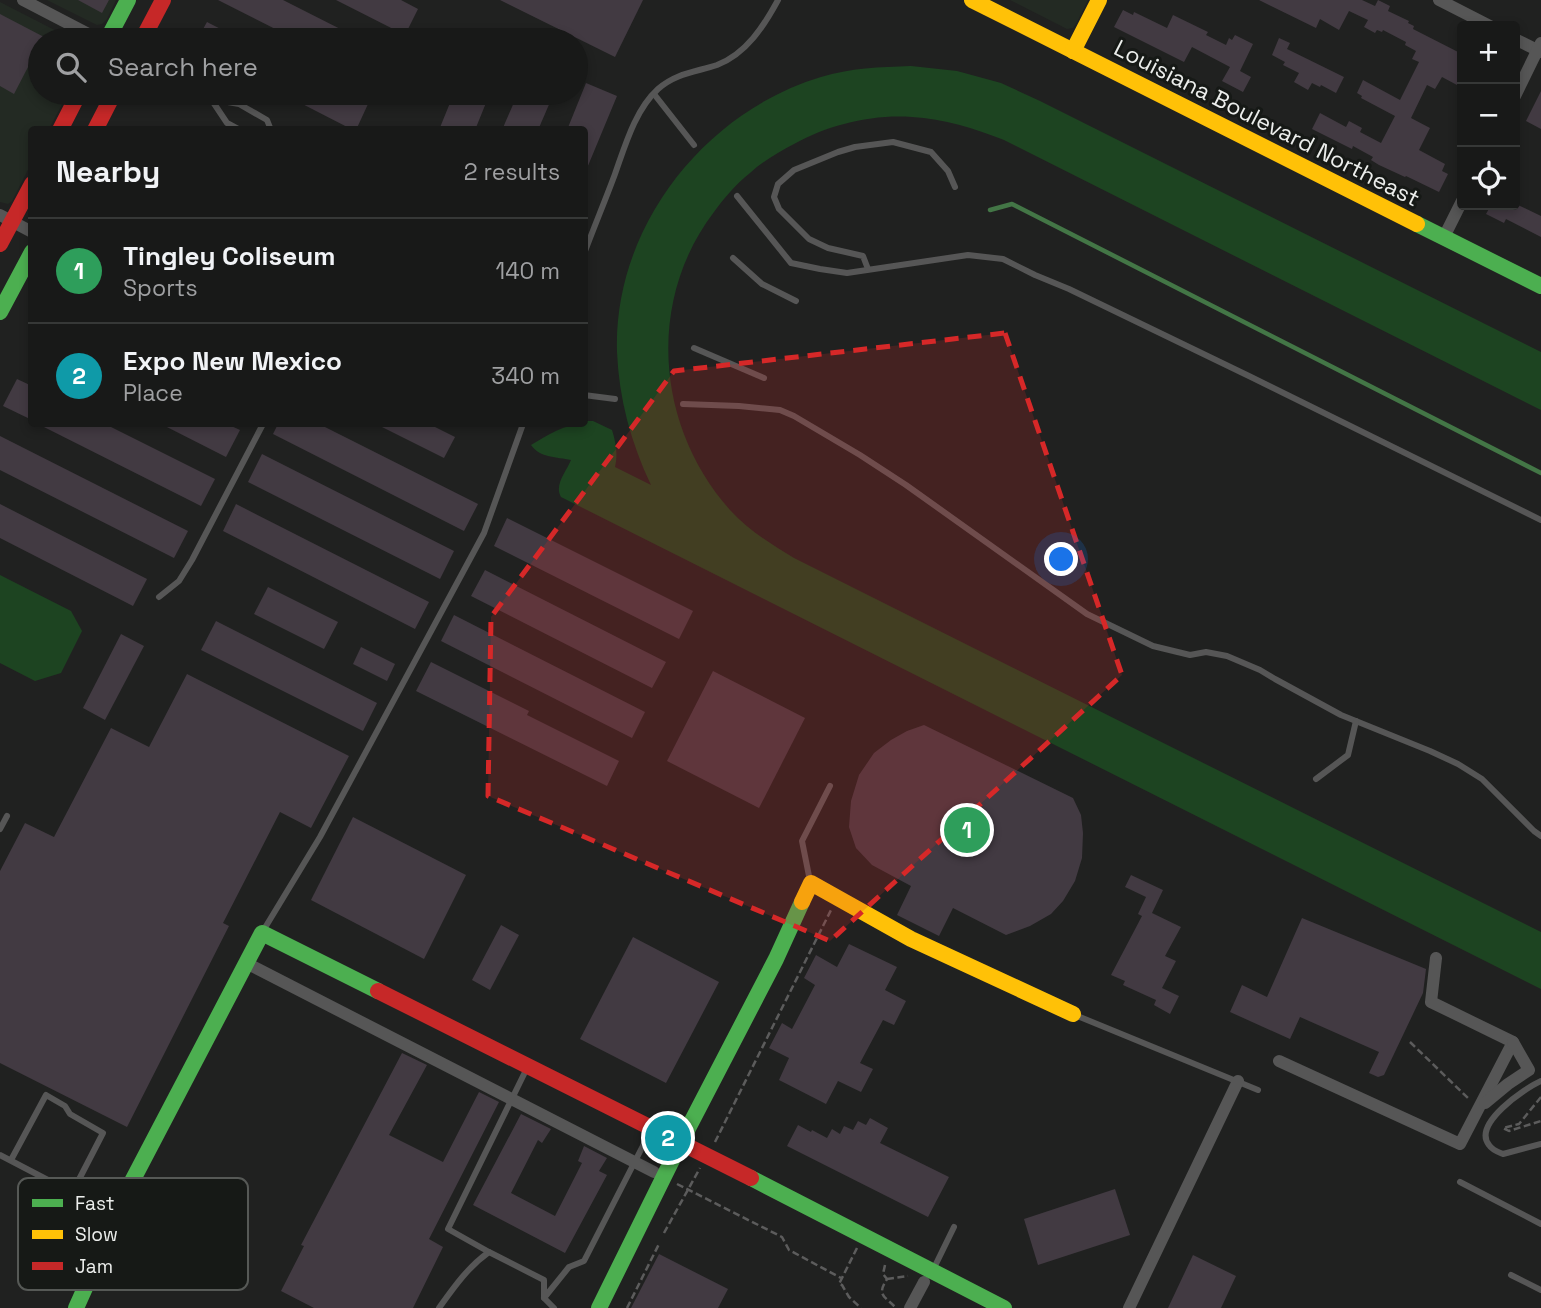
<!DOCTYPE html>
<html lang="en">
<head>
<meta charset="utf-8">
<style>
	:root { --surface:#181918; --page:#252625; --text:#f1f3f6; --muted:#9fa0a2; --line:#363837; --accent:#a5a6a5 }
	body { margin:0; font-family:"Space Grotesk",sans-serif; background:var(--page); color:var(--text) }
	.controls { position:absolute; right:21px; top:21px; display:grid; overflow:hidden; border-radius:7px; box-shadow:0 4px 10px #0003 }
	.controls button { width:63px; height:63px; display:grid; place-items:center; padding:0; border:0; border-bottom:2px solid var(--line); background:var(--surface); color:var(--text); font:35px sans-serif }
	.you { position:absolute; left:1062px; top:560px; width:24px; height:24px; margin:-18px; border:5px solid #fff; border-radius:50%; background:#1a73e8; box-shadow:0 0 0 10px #1a73e833 }
	.badge { display:grid; place-items:center; width:46px; height:46px; border-radius:50%; background:var(--accent); color:#fff; font-size:23px; font-weight:700 }
	.pin { position:absolute; translate:-50% -50%; border:4px solid #fff; box-shadow:0 2px 7px #0006 }
	.list { margin:0; padding:0; list-style:none }
	h2 { display:flex; justify-content:space-between; align-items:center; height:91px; margin:0; padding:0 28px; font-size:30px }
	h2 small { font-size:23px; font-weight:400; color:var(--muted) }
	.list li { display:grid; grid-template-columns:46px 1fr auto; gap:21px; align-items:center; box-sizing:border-box; height:105px; padding:0 28px; border-top:2px solid var(--line) }
	.list b { display:block; font-size:26px; white-space:nowrap }
	.list p { margin:0; font-size:23px; white-space:nowrap; color:var(--muted) }
	.list em { font-size:23px; font-style:normal; color:var(--muted) }
	.icon { flex:none; width:38px; height:38px; fill:none; stroke:currentColor; stroke-width:2; stroke-linecap:round; stroke-linejoin:round }
	.map { position:relative; flex:none; width:1541px; height:1308px; overflow:hidden }
	.search { position:absolute; background:var(--surface); box-shadow:0 4px 10px #0003; left:28px; top:28px; width:560px; height:77px; display:flex; align-items:center; gap:18px; box-sizing:border-box; padding:0 24px; border-radius:38px; color:var(--muted); font-size:26px }
	.panel { position:absolute; background:var(--surface); box-shadow:0 4px 10px #0003; left:28px; top:126px; width:560px; height:301px; border-radius:7px }
	.map>svg:first-child { display:block }
</style>
</head>
<body>
<div class="map">
<svg width="1541" height="1308" viewBox="0 0 1541 1308">
	<rect width="100%" height="100%" fill="#202120"/>
	<g fill="#232a23">
		<polygon points="47,0 116,0 107,19 102,24 97,25"/>
		<polygon points="1010,0 1088,0 1077,22 1073,28 1067,29"/>
		<polygon points="0,2 74,40 40,40 40,93 68,93 49,129 32,130 31,164 12,201 8,204 0,202"/>
	</g>
	<g fill="#1d4421">
		<path d="M911,66L957,71L1001,83L1040,101L1541,352V410L1004,140C974,128 944,119 912,117C872,114 828,125 794,144C779,152 763,161 750,173C736,184 724,198 714,212C646,301 656,427 730,510C748,530 771,544 794,558L1541,932V989L561,497C554,485 566,472 571,460C557,457 540,458 531,445C548,435 564,424 584,424L585,421H593L612,430C616,443 618,454 615,467L651,485C631,443 619,399 617,352C613,228 704,112 821,77C850,68 880,67 911,66Z"/>
		<polygon points="0,575 71,611 82,631 61,673 35,681 0,663"/>
	</g>
	<g fill="none" stroke-linecap="round" stroke-linejoin="round">
		<polyline stroke="#437646" stroke-width="4.5" points="990,210 1012,204 1541,473"/>
	</g>
	<g fill="#423a42">
		<polygon points="78,0 109,0 102,13"/>
		<polygon points="218,0 283,0 362,40 297,40"/>
		<polygon points="336,0 401,0 418,9 405,35"/>
		<polygon points="500,0 643,0 615,57"/>
		<polygon points="1259,0 1362,0 1375,6 1378,0 1390,6 1388,11 1409,21 1408,23 1414,26 1413,29 1462,54 1462,75 1457,85 1442,77 1435,89 1427,85 1411,118 1430,128 1419,150 1445,164 1442,171 1448,174 1439,192 1406,176 1405,177 1379,165 1371,160 1373,157 1353,146 1352,149 1312,129 1320,113 1346,127 1349,121 1362,128 1360,132 1381,143 1395,116 1361,98 1362,96 1357,93 1363,80 1400,100 1419,62 1412,59 1416,51 1405,45 1406,42 1383,30 1382,32 1377,30 1375,33 1364,27 1368,20 1349,11 1339,30 1320,19 1316,28"/>
		<polygon points="1123,10 1133,15 1134,12 1167,28 1173,15 1208,32 1206,35 1226,45 1229,38 1232,40 1235,35 1253,44 1240,71 1251,77 1243,92 1222,81 1230,67 1192,47 1184,62 1114,27"/>
		<polygon points="0,14 44,37 42,40 40,40 40,44 14,94 0,86"/>
		<polygon points="207,22 242,40 197,40"/>
		<polygon points="1279,38 1290,43 1287,49 1344,77 1336,93 1321,85 1320,87 1312,83 1308,90 1294,82 1299,73 1283,65 1285,62 1272,55"/>
		<polygon points="586,83 617,96 585,173 584,130 567,130"/>
		<polygon points="1541,91 1541,129 1526,121"/>
		<polygon points="281,93 345,93 368,104 356,130 353,130"/>
		<polygon points="454,93 490,93 475,130 439,130"/>
		<polygon points="518,93 554,93 538,130 502,130"/>
		<polygon points="1491,205 1518,205 1541,216 1541,237 1506,219 1504,223 1486,214"/>
		<polygon points="17,379 32,386 32,420 3,406"/>
		<polygon points="38,424 105,424 215,479 201,506"/>
		<polygon points="161,424 227,424 240,430 226,457"/>
		<polygon points="278,424 319,424 478,504 464,531 273,434"/>
		<polygon points="376,424 429,424 455,437 444,458"/>
		<polygon points="0,436 188,531 174,558 0,470"/>
		<polygon points="262,454 454,551 440,579 248,482"/>
		<polygon points="0,504 147,579 133,606 0,538"/>
		<polygon points="236,504 429,602 415,629 223,531"/>
		<polygon points="507,518 693,611 679,639 494,546"/>
		<polygon points="485,570 666,662 652,688 471,596"/>
		<polygon points="268,587 338,622 324,649 254,614"/>
		<polygon points="454,615 645,712 632,738 441,641"/>
		<polygon points="216,621 377,703 363,731 201,650"/>
		<polygon points="121,634 144,646 105,720 83,708"/>
		<polygon points="361,647 395,664 387,681 353,664"/>
		<polygon points="431,662 529,711 527,715 619,761 607,786 416,691"/>
		<polygon points="713,671 805,718 759,808 667,761"/>
		<polygon points="187,674 349,756 311,828 280,812 223,923 229,926 127,1127 0,1063 0,871 25,823 54,837 111,728 149,747"/>
		<polygon points="924,725 1073,798 1081,815 1083,833 1082,858 1075,881 1063,901 1051,914 1030,926 1006,935 953,908 939,936 897,915 911,886 872,865 856,848 849,827 851,801 859,775 874,753 891,740 907,731"/>
		<polygon points="353,817 466,875 424,959 311,900"/>
		<polygon points="1131,875 1163,890 1152,913 1181,927 1165,956 1176,961 1162,988 1179,996 1170,1014 1154,1005 1156,1000 1123,985 1125,981 1111,975 1142,916 1138,914 1146,897 1125,887"/>
		<polygon points="1302,918 1426,969 1423,993 1384,1075 1378,1077 1369,1073 1379,1052 1300,1017 1290,1039 1230,1012 1242,985 1267,997"/>
		<polygon points="501,925 519,935 490,990 472,980"/>
		<polygon points="633,937 719,982 666,1083 580,1039"/>
		<polygon points="849,944 897,967 885,990 906,1001 894,1025 883,1020 860,1063 873,1069 861,1092 838,1081 826,1104 779,1080 789,1058 769,1048 782,1023 792,1029 815,985 804,978 816,955 837,967"/>
		<polygon points="402,1053 427,1065 389,1135 443,1162 479,1092 499,1102 429,1239 443,1247 413,1308 314,1308 281,1291 304,1246 301,1245"/>
		<polygon points="521,1114 551,1129 542,1143 538,1140 511,1193 555,1216 582,1163 578,1161 584,1146 607,1158 599,1171 607,1175 565,1253 473,1205"/>
		<polygon points="870,1118 888,1128 880,1143 949,1177 928,1217 787,1146 798,1125 811,1132 812,1130 827,1138 832,1129 840,1134 844,1126 853,1130 858,1121 866,1125"/>
		<polygon points="1115,1189 1130,1235 1038,1265 1024,1219"/>
		<polygon points="659,1254 728,1289 718,1308 631,1308"/>
		<polygon points="1193,1255 1236,1276 1221,1308 1168,1308"/>
	</g>
	<g fill="none" stroke-linecap="round" stroke-linejoin="round">
		<g stroke="#5c5c5c" stroke-width="2.5" stroke-dasharray="7 3.5" stroke-linecap="butt">
			<polyline points="1410,1042 1470,1100"/>
			<polyline points="1541,1097 1519,1124 1503,1128 1509,1131 1541,1121"/>
			<polyline points="715,1142 831,910"/>
			<polyline points="677,1184 782,1237 789,1250 841,1278"/>
			<polyline points="664,1233 700,1168"/>
			<polyline points="857,1248 839,1284 842,1285 849,1297 861,1308"/>
			<path d="M885,1265L883,1274L887,1279C876,1296 885,1296 896,1308"/>
			<polyline points="887,1279 908,1276"/>
			<polyline points="627,1308 659,1244"/>
		</g>
		<g stroke="#565656" stroke-width="6">
			<polyline points="199,93 211,99 239,104 267,120 271,130"/>
			<polyline points="654,94 694,145"/>
			<polyline points="211,99 227,123 240,130"/>
			<polyline points="737,196 791,263 820,269 847,273 968,255 1003,259 1035,275 1069,289 1251,377 1541,520"/>
			<path d="M584,254C594,227 605,201 615,174C625,146 635,110 658,89C676,73 696,72 717,65C746,54 764,26 778,0"/>
			<polyline points="733,258 762,284 796,301"/>
			<polyline points="868,269 863,256 828,248 809,239 779,209 774,197 778,184 794,170 838,152 855,147 893,142 931,152 948,171 955,187"/>
			<polyline points="694,348 764,378"/>
			<polyline points="584,395 615,399"/>
			<polyline points="683,404 739,406 780,410 794,416 860,455 906,485 1087,614 1153,646 1190,655 1206,652 1227,656 1260,670 1275,679 1341,715 1430,751 1458,764 1482,779 1534,831 1541,836"/>
			<polyline points="159,597 179,581 192,560 263,424"/>
			<polyline points="1316,779 1348,755 1356,721"/>
			<polyline points="0,829 7,816"/>
			<polyline points="810,881 802,841 830,786"/>
			<polyline points="263,931 320,837 484,533 523,424"/>
			<polyline points="1075,1015 1258,1090"/>
			<path d="M1541,1081C1525,1088 1472,1124 1489,1145C1492,1150 1498,1152 1503,1154L1541,1144"/>
			<polyline points="0,1155 113,1214"/>
			<polyline points="11,1160 46,1095 65,1106 70,1114 103,1133 72,1193"/>
			<polyline points="1460,1182 1541,1224"/>
			<polyline points="489,1252 448,1229 527,1068"/>
			<polyline points="933,1270 954,1227"/>
			<polyline points="1511,1275 1541,1290"/>
			<polyline points="544,1298 569,1267 584,1261 651,1130"/>
			<path d="M439,1308C454,1287 468,1267 489,1252L544,1280V1298L554,1308"/>
		</g>
		<g stroke="#565656" stroke-width="12">
			<polyline points="23,0 100,40"/>
			<polyline points="1439,0 1490,26"/>
			<polyline points="1515,39 1541,52"/>
			<polyline points="1515,96 1541,43"/>
			<polyline points="0,215 32,232"/>
			<polyline points="1444,237 1462,201"/>
			<polyline points="246,963 654,1172"/>
			<polyline points="1279,1061 1460,1144 1513,1042 1431,1002 1436,958"/>
			<polyline points="1485,1103 1508,1084 1529,1070 1513,1042"/>
			<polyline points="910,1308 924,1282"/>
			<polyline points="1129,1308 1238,1081"/>
		</g>
		<g stroke="#4caf50" stroke-width="16">
			<polyline points="107,40 128,0"/>
			<polyline points="1417,224 1541,286"/>
			<polyline points="0,312 32,252"/>
			<polyline points="751,1178 1004,1308"/>
			<polyline points="76,1308 116,1219 117,1210 262,933 378,991"/>
			<polyline points="599,1308 681,1142 776,959 802,902"/>
		</g>
		<g stroke="#ffc107" stroke-width="16">
			<polyline points="972,0 1417,224"/>
			<polyline points="1073,51 1099,0"/>
			<polyline points="802,902 811,883 911,939 1073,1014"/>
		</g>
		<g stroke="#c62828" stroke-width="16">
			<polyline points="142,40 163,0"/>
			<polyline points="60,130 79,93"/>
			<polyline points="95,130 114,93"/>
			<polyline points="0,244 32,184"/>
			<polyline points="378,991 751,1178"/>
		</g>
	</g>
	<path fill="#d62828" fill-opacity="0.2" stroke="#d62828" stroke-width="5" stroke-dasharray="14 9" stroke-linejoin="round" d="M1005,333L1122,675L830,941L488,796L491,617L674,371Z"/>
	<g text-anchor="middle" stroke-width="6" stroke-linejoin="round" paint-order="stroke">
		<g font-size="23" fill="#eceeec" stroke="#161916">
			<text transform="translate(1267 123) rotate(27)" y="8">Louisiana Boulevard Northeast</text>
		</g>
	</g>
	<rect x="18" y="1178" width="230" height="112" rx="10" fill="#161916" stroke="#565956" stroke-width="2"/>
	<rect x="32" y="1199" width="31" height="8" fill="#4caf50"/>
	<rect x="32" y="1230" width="31" height="9" fill="#ffc107"/>
	<rect x="32" y="1262" width="31" height="8" fill="#c62828"/>
	<g font-size="19" fill="#eceeec">
		<text x="75" y="1210">Fast</text>
		<text x="75" y="1241">Slow</text>
		<text x="75" y="1273">Jam</text>
	</g>
</svg>
<div class="controls">
<button>+</button>
<button>−</button>
<button><svg class="icon" aria-label="locate" viewBox="0 0 24 24"><circle cx="12" cy="12" r="6"/><path d="M12 2v4M12 18v4M2 12h4M18 12h4"/></svg></button>
</div>
<div class="you"></div>
<div class="pin badge" style="left:967px;top:830px;background:#2e9e5b">1</div>
<div class="pin badge" style="left:668px;top:1138px;background:#0f9aa8">2</div>
<div class="search"><svg class="icon" aria-label="search" viewBox="0 0 24 24"><circle cx="10" cy="10" r="6"/><path d="M15 15l6 6"/></svg>Search here</div>
<section class="panel">
<h2>Nearby<small>2 results</small></h2>
<ul class="list">
<li><span class="badge" style="background:#2e9e5b">1</span><div><b>Tingley Coliseum</b><p>Sports</p></div><em>140 m</em></li>
<li><span class="badge" style="background:#0f9aa8">2</span><div><b>Expo New Mexico</b><p>Place</p></div><em>340 m</em></li>
</ul>
</section>
</div>
</body>
</html>
